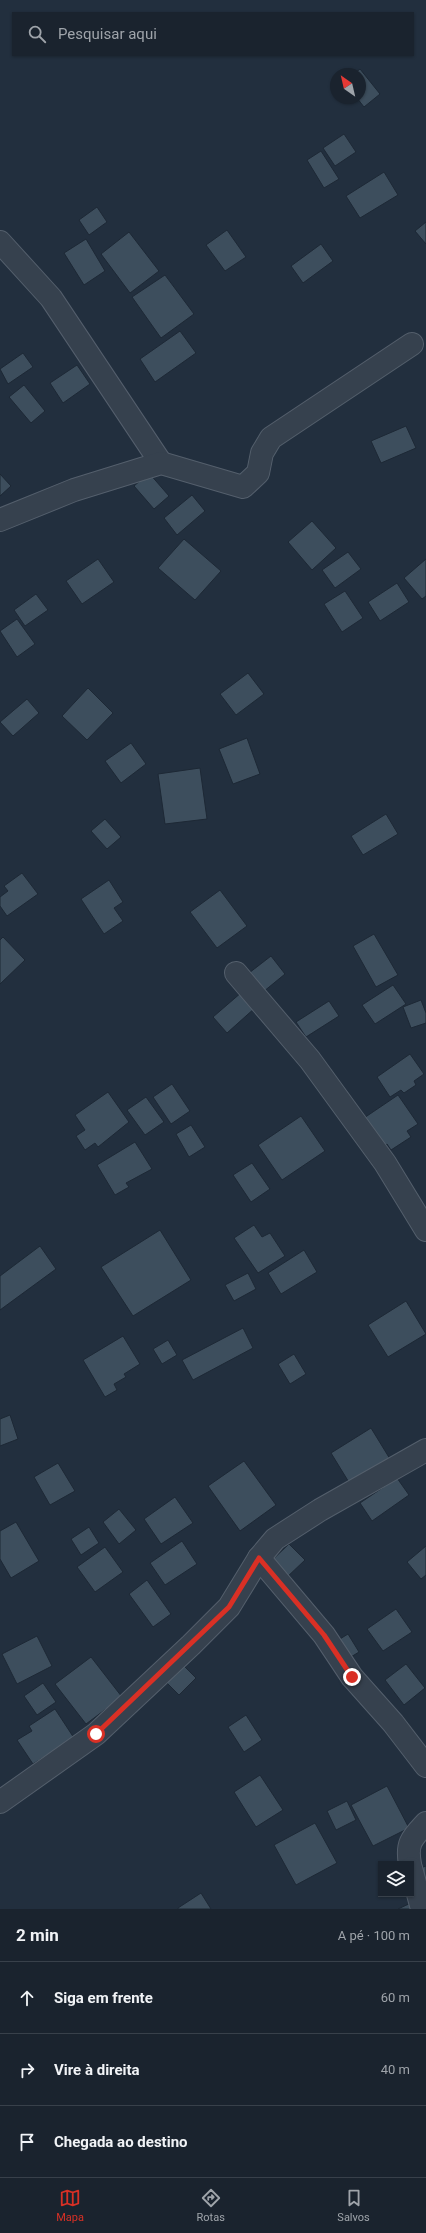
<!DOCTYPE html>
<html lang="pt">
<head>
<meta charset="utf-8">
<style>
	:root { --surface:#1a232e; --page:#272f3a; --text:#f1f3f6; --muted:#9fa4aa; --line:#38404a; --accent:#d93025 }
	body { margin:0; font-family:Roboto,sans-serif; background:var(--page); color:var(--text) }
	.controls { position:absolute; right:12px; bottom:12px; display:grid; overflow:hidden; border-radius:0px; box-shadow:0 1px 3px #0004 }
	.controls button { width:36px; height:36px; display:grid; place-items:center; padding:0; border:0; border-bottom:1px solid var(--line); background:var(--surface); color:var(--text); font:20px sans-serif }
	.compass { position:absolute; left:330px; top:68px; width:36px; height:36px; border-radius:50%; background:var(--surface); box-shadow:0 1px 3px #0004; rotate:326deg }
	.stop { position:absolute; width:12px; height:12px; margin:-9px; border:3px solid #d93025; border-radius:50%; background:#fff }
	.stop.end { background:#d93025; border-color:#fff; box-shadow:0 1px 4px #0008 }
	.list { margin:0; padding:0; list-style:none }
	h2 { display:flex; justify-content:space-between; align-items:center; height:52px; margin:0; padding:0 16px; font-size:17px }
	h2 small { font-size:13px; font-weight:400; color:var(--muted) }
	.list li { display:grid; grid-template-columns:26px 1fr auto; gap:12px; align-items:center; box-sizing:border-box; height:72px; padding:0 16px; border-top:1px solid var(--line) }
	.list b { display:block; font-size:15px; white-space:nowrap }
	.list em { font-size:13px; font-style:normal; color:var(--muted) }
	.icon { flex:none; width:22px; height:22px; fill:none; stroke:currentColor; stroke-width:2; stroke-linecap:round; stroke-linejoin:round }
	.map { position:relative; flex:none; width:426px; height:1909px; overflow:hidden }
	.search { position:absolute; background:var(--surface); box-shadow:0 1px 3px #0004; left:12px; right:12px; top:12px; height:44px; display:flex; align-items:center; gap:10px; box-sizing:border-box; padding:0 14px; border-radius:0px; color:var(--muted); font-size:15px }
	.sheet { height:268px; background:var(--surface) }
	nav { display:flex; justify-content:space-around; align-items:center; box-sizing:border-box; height:56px; border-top:1px solid var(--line); background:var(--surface); font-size:11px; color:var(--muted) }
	nav a { display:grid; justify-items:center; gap:2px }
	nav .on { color:var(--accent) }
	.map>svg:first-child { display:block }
</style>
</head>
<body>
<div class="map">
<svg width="426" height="1909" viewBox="0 0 426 1909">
	<rect width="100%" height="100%" fill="#222f3e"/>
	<g fill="#3d4e5d" stroke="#1d2835">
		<polygon points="360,69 380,94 364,107 357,98 360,98 360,74 354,74"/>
		<polygon points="344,134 356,152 335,166 323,148"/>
		<polygon points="321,151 339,179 324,188 307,160"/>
		<polygon points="384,172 398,195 360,218 346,196"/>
		<polygon points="97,207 107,222 89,235 79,220"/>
		<polygon points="426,222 426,244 415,231"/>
		<polygon points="227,230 246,257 225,271 206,245"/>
		<polygon points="129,232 159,271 130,293 101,254"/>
		<polygon points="86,239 105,271 84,285 64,253"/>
		<polygon points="321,244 333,261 303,283 291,266"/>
		<polygon points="165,275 194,314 161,338 132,297"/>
		<polygon points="180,331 196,353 155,382 140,359"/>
		<polygon points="23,353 33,367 8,384 0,369"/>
		<polygon points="77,365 90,384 63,403 50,383"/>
		<polygon points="24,385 45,411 31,423 9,397"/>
		<polygon points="406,426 416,448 381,463 371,441"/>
		<polygon points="149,473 169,496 154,509 134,486"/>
		<polygon points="0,474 11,486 0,496"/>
		<polygon points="192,495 205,511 177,535 164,518"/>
		<polygon points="312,521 336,548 312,570 288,542"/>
		<polygon points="184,539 221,571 195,600 158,568"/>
		<polygon points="348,552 361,569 335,588 322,570"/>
		<polygon points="98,559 114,582 82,604 66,581"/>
		<polygon points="426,559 426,596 422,599 404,578"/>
		<polygon points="397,583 409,602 380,621 368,602"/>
		<polygon points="345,591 363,618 342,632 324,604"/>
		<polygon points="36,594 48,610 25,626 14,610"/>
		<polygon points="17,619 35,644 17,657 0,631"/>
		<polygon points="248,673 264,694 236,715 220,694"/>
		<polygon points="88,688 113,713 87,740 62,716"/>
		<polygon points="27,699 39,713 13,736 0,722"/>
		<polygon points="247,738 260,774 233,784 219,749"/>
		<polygon points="131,743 146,764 121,783 105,761"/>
		<polygon points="200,768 207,819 165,824 158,774"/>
		<polygon points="386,814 398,834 363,855 351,836"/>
		<polygon points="105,819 121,837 107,849 91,831"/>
		<polygon points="22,873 38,894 7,916 0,906 0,897 8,891 4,886"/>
		<polygon points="109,880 123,902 114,908 123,921 104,934 81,899"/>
		<polygon points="220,890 247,926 217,948 190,912"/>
		<polygon points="374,934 398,975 376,987 353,946"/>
		<polygon points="3,937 25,960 0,984 0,940"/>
		<polygon points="271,956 285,974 263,992 249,973"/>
		<polygon points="393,985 406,1004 375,1024 362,1005"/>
		<polygon points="242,992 256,1007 227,1033 213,1017"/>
		<polygon points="421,1000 426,1013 426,1023 411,1028 403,1007"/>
		<polygon points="329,1001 339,1016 306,1037 296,1022"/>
		<polygon points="410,1054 424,1074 414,1081 416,1085 404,1093 401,1090 390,1097 377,1077"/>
		<polygon points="172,1084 190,1111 171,1124 153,1097"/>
		<polygon points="108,1092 129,1122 98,1147 95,1143 85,1150 76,1136 85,1130 75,1115"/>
		<polygon points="398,1095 418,1124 407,1131 411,1137 391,1150 387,1144 383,1147 364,1118"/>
		<polygon points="146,1097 164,1122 145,1135 127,1110"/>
		<polygon points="301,1116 325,1151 282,1180 258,1145"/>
		<polygon points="191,1125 205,1147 189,1157 176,1134"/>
		<polygon points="135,1142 152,1169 126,1183 129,1187 115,1195 97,1165"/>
		<polygon points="252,1163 270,1189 251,1202 233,1175"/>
		<polygon points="254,1225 262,1237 270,1233 285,1256 258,1273 234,1238"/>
		<polygon points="160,1230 191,1280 133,1316 101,1267"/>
		<polygon points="40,1246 56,1269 0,1310 0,1276"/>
		<polygon points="304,1250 317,1272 281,1294 268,1273"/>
		<polygon points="248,1273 256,1289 234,1301 225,1285"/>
		<polygon points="406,1301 426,1334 388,1357 368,1325"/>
		<polygon points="243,1328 253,1348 193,1380 182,1360"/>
		<polygon points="123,1336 140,1364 124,1374 126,1377 114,1384 117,1390 105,1397 83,1360"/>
		<polygon points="168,1340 177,1355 162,1364 153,1349"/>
		<polygon points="294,1354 306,1374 290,1384 278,1364"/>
		<polygon points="10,1415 18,1439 0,1446 0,1419"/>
		<polygon points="371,1428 390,1459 350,1484 331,1453"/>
		<polygon points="244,1461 276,1505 240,1531 208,1486"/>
		<polygon points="58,1463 75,1491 50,1505 34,1477"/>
		<polygon points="397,1478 409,1495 372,1521 360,1503"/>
		<polygon points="175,1497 193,1523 161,1544 144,1519"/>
		<polygon points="119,1509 136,1530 119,1544 103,1522"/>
		<polygon points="16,1522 39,1561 11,1578 0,1559 0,1531"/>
		<polygon points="89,1527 99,1543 81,1555 71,1539"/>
		<polygon points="182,1541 197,1564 165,1585 150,1563"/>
		<polygon points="289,1544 305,1560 285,1579 269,1563"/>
		<polygon points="426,1546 426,1575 421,1579 407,1562"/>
		<polygon points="105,1547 123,1572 95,1592 77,1567"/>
		<polygon points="147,1580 171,1614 153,1627 129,1594"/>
		<polygon points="396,1609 412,1632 383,1651 367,1629"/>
		<polygon points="348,1634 359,1652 346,1660 335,1642"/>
		<polygon points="37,1636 52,1666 17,1684 2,1654"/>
		<polygon points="91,1657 122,1697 86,1724 55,1684"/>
		<polygon points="406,1664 425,1688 404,1705 385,1680"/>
		<polygon points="183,1665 196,1678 179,1695 166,1682"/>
		<polygon points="43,1683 56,1702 37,1715 24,1696"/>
		<polygon points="55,1709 74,1738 33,1764 17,1740 32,1731 29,1726"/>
		<polygon points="246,1715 262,1740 244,1752 228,1727"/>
		<polygon points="260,1775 283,1810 256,1827 234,1792"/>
		<polygon points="387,1786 409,1828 373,1846 351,1805"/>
		<polygon points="347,1801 356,1820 336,1830 327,1811"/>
		<polygon points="315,1823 337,1863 296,1885 274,1845"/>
		<polygon points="426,1866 426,1891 418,1869"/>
		<polygon points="201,1893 211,1909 178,1909 178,1908"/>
		<polygon points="413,1902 416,1909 398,1909"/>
	</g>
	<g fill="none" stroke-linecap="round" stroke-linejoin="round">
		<g stroke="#545f6c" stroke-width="24">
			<g id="minor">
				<polyline points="0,242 51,298 161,463"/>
				<polyline points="0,520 74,490 161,463 243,487 258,473 262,453 271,438 412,344"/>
				<polyline points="236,973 310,1060 385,1163 426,1230"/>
				<polyline points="259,1558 324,1635 352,1677 393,1723 426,1766"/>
				<polyline points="0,1802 96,1734 191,1645 229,1607 259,1558 275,1539 320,1510 426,1450"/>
				<path d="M410,1864C406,1843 412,1838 426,1823"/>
				<polyline points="411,1868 422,1909"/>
			</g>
		</g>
		<use href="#minor" stroke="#36414e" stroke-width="22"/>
	</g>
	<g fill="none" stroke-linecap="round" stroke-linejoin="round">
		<polyline stroke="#d93025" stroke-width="5" points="96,1734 229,1607 259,1558 324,1635 352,1677"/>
	</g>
</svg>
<div class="controls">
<button><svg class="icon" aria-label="layers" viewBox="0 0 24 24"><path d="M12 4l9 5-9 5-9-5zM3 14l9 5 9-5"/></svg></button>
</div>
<svg class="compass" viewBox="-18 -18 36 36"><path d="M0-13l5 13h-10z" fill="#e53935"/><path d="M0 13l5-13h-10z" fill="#9fa4aa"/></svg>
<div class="stop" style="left:96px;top:1734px"></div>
<div class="stop end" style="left:352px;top:1677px"></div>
<div class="search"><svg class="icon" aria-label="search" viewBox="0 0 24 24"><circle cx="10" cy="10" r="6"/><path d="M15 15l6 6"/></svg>Pesquisar aqui</div>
</div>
<section class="sheet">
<h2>2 min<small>A pé · 100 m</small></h2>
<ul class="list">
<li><svg class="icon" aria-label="ahead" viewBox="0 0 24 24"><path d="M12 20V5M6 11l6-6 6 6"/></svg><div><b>Siga em frente</b></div><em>60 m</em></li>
<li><svg class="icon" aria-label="right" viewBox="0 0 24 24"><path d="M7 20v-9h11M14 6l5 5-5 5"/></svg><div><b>Vire à direita</b></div><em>40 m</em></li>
<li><svg class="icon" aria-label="arrive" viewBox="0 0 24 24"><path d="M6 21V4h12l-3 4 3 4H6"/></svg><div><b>Chegada ao destino</b></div></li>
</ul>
</section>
<nav>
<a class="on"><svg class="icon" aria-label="map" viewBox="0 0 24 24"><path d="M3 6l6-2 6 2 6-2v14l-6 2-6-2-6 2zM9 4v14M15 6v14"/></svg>Mapa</a>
<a><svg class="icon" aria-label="directions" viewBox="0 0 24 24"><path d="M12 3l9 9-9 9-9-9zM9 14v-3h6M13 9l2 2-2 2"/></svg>Rotas</a>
<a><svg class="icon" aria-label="saved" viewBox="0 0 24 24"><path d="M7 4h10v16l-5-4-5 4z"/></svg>Salvos</a>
</nav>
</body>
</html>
